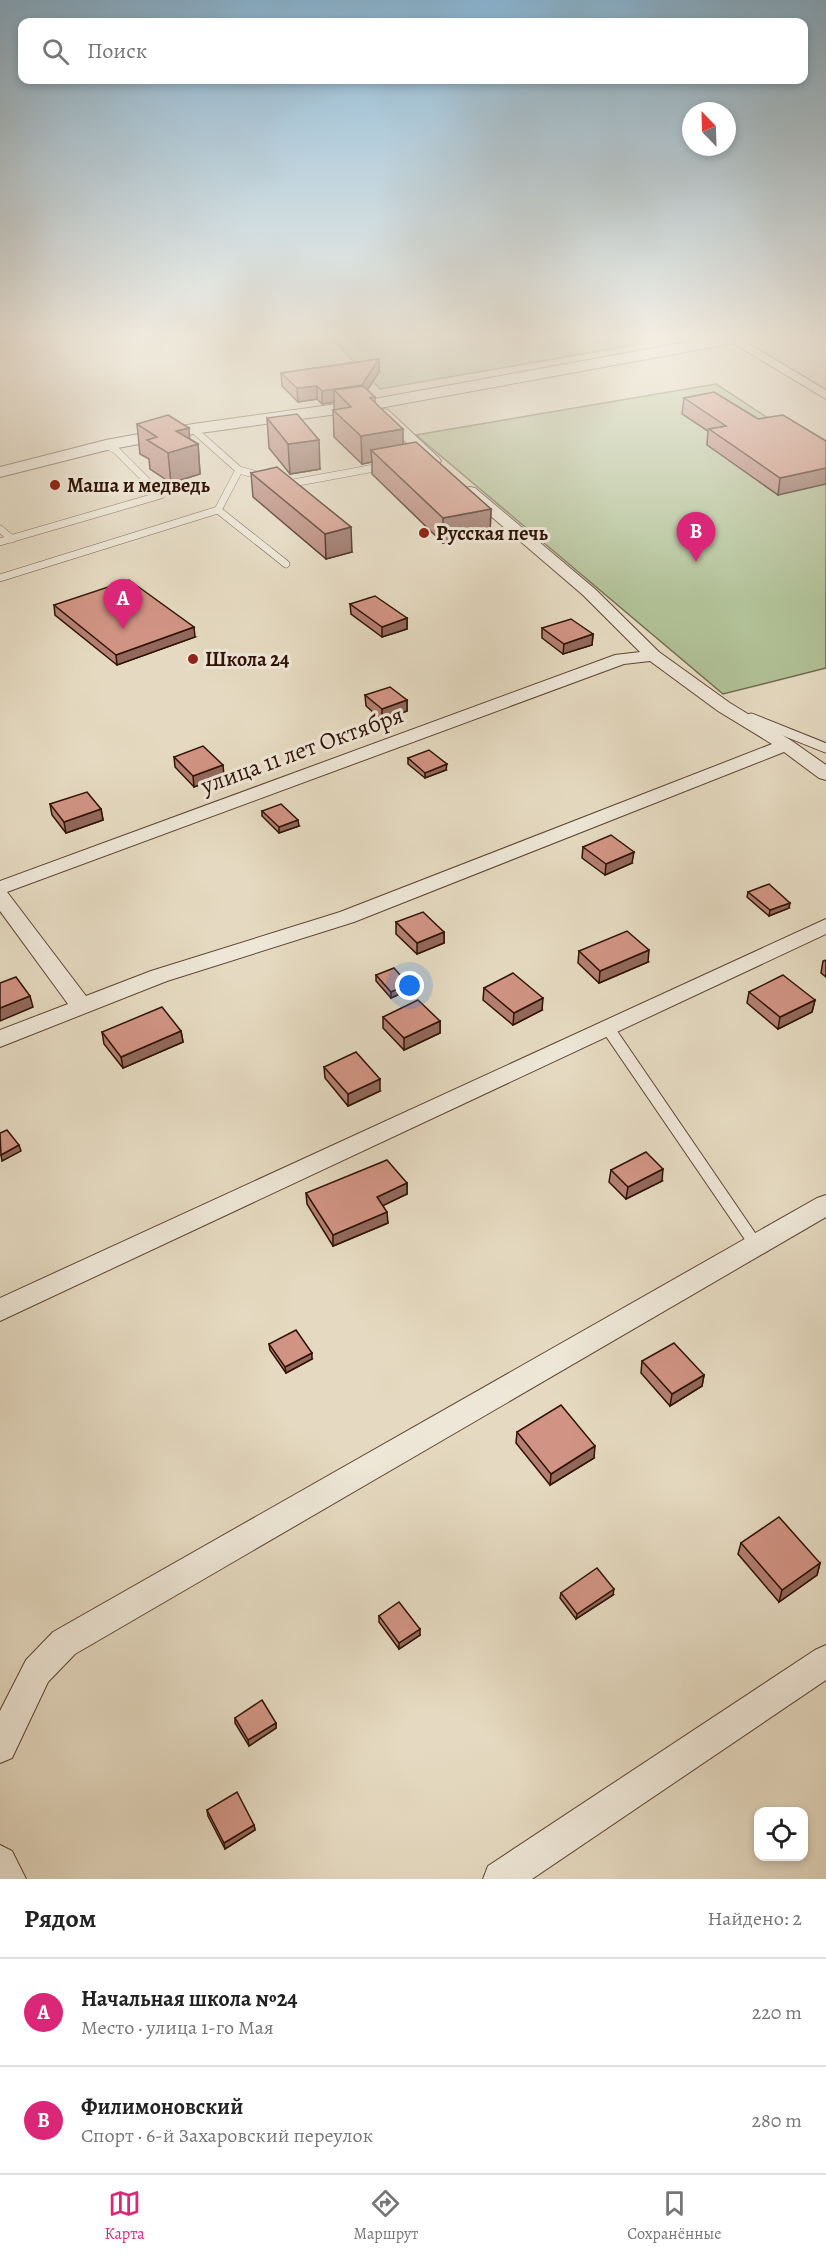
<!DOCTYPE html>
<html lang="ru">
<head>
<meta charset="utf-8">
<style>
	:root { --surface:#fff; --page:#f6f6f6; --text:#222; --muted:#767676; --line:#e0e0e0; --accent:#db2777 }
	body { margin:0; font-family:Alegreya,serif; background:var(--page); color:var(--text) }
	.controls { position:absolute; right:18px; bottom:18px; display:grid; overflow:hidden; border-radius:12px; box-shadow:0 3px 9px #0003 }
	.controls button { width:54px; height:54px; display:grid; place-items:center; padding:0; border:0; border-bottom:2px solid var(--line); background:var(--surface); color:var(--text); font:30px sans-serif }
	.compass { position:absolute; left:682px; top:102px; width:54px; height:54px; border-radius:50%; background:var(--surface); box-shadow:0 3px 9px #0003; rotate:337deg }
	.you { position:absolute; left:410px; top:986px; width:21px; height:21px; margin:-15px; border:4px solid #fff; border-radius:50%; background:#1a73e8; box-shadow:0 0 0 9px #1a73e833 }
	.badge { display:grid; place-items:center; width:39px; height:39px; border-radius:50%; background:var(--accent); color:#fff; font-size:20px; font-weight:700 }
	.pin { position:absolute; translate:-50% -50px; filter:drop-shadow(0 2px 3px #0008) }
	.pin::after { content:''; position:absolute; top:32px; width:21px; height:18px; background:inherit; clip-path:polygon(0 0,100% 0,50% 100%) }
	.list { margin:0; padding:0; list-style:none }
	h2 { display:flex; justify-content:space-between; align-items:center; height:78px; margin:0; padding:0 24px; font-size:26px }
	h2 small { font-size:20px; font-weight:400; color:var(--muted) }
	.list li { display:grid; grid-template-columns:39px 1fr auto; gap:18px; align-items:center; box-sizing:border-box; height:108px; padding:0 24px; border-top:2px solid var(--line) }
	.list b { display:block; font-size:22px; white-space:nowrap }
	.list p { margin:0; font-size:20px; white-space:nowrap; color:var(--muted) }
	.list em { font-size:20px; font-style:normal; color:var(--muted) }
	.icon { flex:none; width:33px; height:33px; fill:none; stroke:currentColor; stroke-width:2; stroke-linecap:round; stroke-linejoin:round }
	.map { position:relative; flex:none; width:826px; height:1879px; overflow:hidden }
	.search { position:absolute; background:var(--surface); box-shadow:0 3px 9px #0003; left:18px; right:18px; top:18px; height:66px; display:flex; align-items:center; gap:15px; box-sizing:border-box; padding:0 21px; border-radius:12px; color:var(--muted); font-size:22px }
	.sheet { height:294px; background:var(--surface) }
	nav { display:flex; justify-content:space-around; align-items:center; box-sizing:border-box; height:84px; border-top:2px solid var(--line); background:var(--surface); font-size:16px; color:var(--muted) }
	nav a { display:grid; justify-items:center; gap:3px }
	nav .on { color:var(--accent) }
	.map>svg:first-child { display:block }
</style>
</head>
<body>
<div class="map">
<svg width="826" height="1879" viewBox="0 0 826 1879">
	<rect width="100%" height="100%" fill="#e5dac1"/>
	<filter id="stains"><feTurbulence type="fractalNoise" baseFrequency=".00333" numOctaves="4"/><feColorMatrix values="0 0 0 0 .2 0 0 0 0 .09 0 0 0 0 .02 0 0 0 .5 -.17"/></filter>
	<radialGradient id="worn" r=".72"><stop offset=".6" stop-color="#630" stop-opacity="0"/><stop offset="1" stop-color="#630" stop-opacity=".3"/></radialGradient>
	<g fill="#b1c096" stroke="#716a4e" stroke-width="1.5">
		<polygon points="332,338 640,338 646,343 380,389"/>
		<polygon points="716,384 826,456 826,668 723,694 416,435"/>
	</g>
	<g fill="none" stroke-linecap="round" stroke-linejoin="round">
		<g stroke="#5e4535" stroke-width="8">
			<g id="service-far2">
				<polyline points="193,429 239,470 218,510 286,564"/>
				<polyline points="239,470 265,477"/>
				<polyline points="283,482 288,484 385,466"/>
				<polyline points="0,529 12,539"/>
				<polyline points="0,542 161,495 116,450 106,445"/>
				<polyline points="0,578 218,510"/>
			</g>
		</g>
		<g stroke="#5e4535" stroke-width="11">
			<polyline id="service-far1" points="751,718 826,748"/>
		</g>
		<g stroke="#5e4535" stroke-width="14">
			<polyline id="service" points="607,1027 756,1245"/>
		</g>
		<g stroke="#5e4535" stroke-width="2">
			<g id="minor">
				<polygon points="739,338 826,390 826,399 726,339"/>
				<polygon points="383,409 388,410 439,458 441,461 439,464 429,464 378,416 377,413"/>
				<path d="M470,487L475,488L595,589L659,652L730,703L792,741L826,765V780L819,778L784,752L354,922L167,981L0,1047V1030L68,1004L0,911V881L615,655L640,652L583,595L465,494L463,491L465,488ZM650,661L718,711L772,744L340,912L151,971L86,996L7,892L624,664Z"/>
				<polygon points="826,919 826,934 0,1321 0,1298"/>
				<polygon points="826,1195 826,1217 75,1654 48,1682 12,1758 0,1763 0,1711 26,1660 53,1632 817,1198"/>
				<polygon points="826,1645 826,1680 532,1879 483,1879 488,1866 815,1650"/>
				<polygon points="0,1845 12,1851 26,1879 0,1879"/>
			</g>
		</g>
		<g stroke="#5e4535" stroke-width="2">
			<polygon id="tertiary" points="709,338 742,338 735,343 374,409 193,434 107,450 0,477 0,467 106,440 193,424 374,399"/>
		</g>
		<use href="#service-far2" stroke="#eee7d7" stroke-width="7"/>
		<use href="#service-far1" stroke="#eee7d7" stroke-width="9"/>
		<use href="#service" stroke="#eee7d7" stroke-width="12"/>
		<use href="#minor" fill="#eee7d7" fill-rule="evenodd"/>
		<use href="#tertiary" fill="#eee7d7" fill-rule="evenodd"/>
	</g>
	<g fill="#b47f72" stroke="#311306" stroke-width="1.5">
		<polygon points="379,359 379,372 367,390 375,397 375,402 403,444 491,509 490,533 443,543 372,474 372,462 362,464 334,437 333,410 334,410 334,402 322,404 317,399 298,402 282,386 281,373"/>
		<polygon points="684,398 758,419 826,441 778,495 707,445 708,431 682,414"/>
		<polygon points="267,418 320,469 290,474 269,448"/>
		<polygon points="137,424 190,439 198,444 200,474 171,483 150,469 149,459 140,454"/>
		<polygon points="251,473 352,552 326,559 253,497"/>
		<polygon points="350,604 407,618 407,629 382,637 351,614"/>
		<polygon points="54,605 195,637 117,665 55,615"/>
		<polygon points="542,628 593,634 592,645 563,654 542,638"/>
		<polygon points="365,695 407,700 407,711 382,720 366,706"/>
		<polygon points="174,757 224,776 194,787 175,767"/>
		<polygon points="408,758 446,770 425,778 408,764"/>
		<polygon points="50,804 101,809 103,820 66,833 52,815"/>
		<polygon points="262,811 299,826 279,833 262,816"/>
		<polygon points="583,847 632,863 605,875 582,858"/>
		<polygon points="748,892 789,908 769,916 747,897"/>
		<polygon points="396,922 444,932 444,943 417,954 396,934"/>
		<polygon points="579,951 648,962 599,983 578,963"/>
		<polygon points="826,960 826,977 821,973 823,961"/>
		<polygon points="376,975 408,984 408,990 391,998 376,981"/>
		<polygon points="484,988 542,1010 513,1025 483,1000"/>
		<polygon points="749,992 815,1000 812,1012 778,1029 747,1003"/>
		<polygon points="383,1017 440,1021 440,1033 404,1050 383,1028"/>
		<polygon points="181,1031 183,1042 123,1068 104,1044 102,1032"/>
		<polygon points="324,1067 380,1091 348,1106 325,1078"/>
		<polygon points="611,1170 662,1181 626,1199 609,1182"/>
		<polygon points="407,1183 407,1194 383,1205 388,1223 333,1246 307,1204 306,1193"/>
		<polygon points="269,1344 312,1359 286,1373 270,1350"/>
		<polygon points="642,1361 704,1375 702,1386 670,1406 641,1373"/>
		<polygon points="517,1432 594,1458 550,1485 516,1443"/>
		<polygon points="741,1543 820,1563 817,1575 779,1602 738,1554"/>
		<polygon points="561,1593 613,1595 576,1619 560,1598"/>
		<polygon points="379,1616 420,1635 399,1649 379,1622"/>
		<polygon points="235,1718 276,1723 276,1728 249,1746 235,1723"/>
		<polygon points="207,1810 254,1825 255,1830 225,1849 208,1816"/>
	</g>
	<g fill="#92685c" stroke="#311306" stroke-width="1.5">
		<polygon points="379,359 379,372 362,398 334,390 334,402 322,404 322,391"/>
		<polygon points="317,386 317,399 298,402 297,388"/>
		<polygon points="189,428 190,446 198,444 200,474 171,483 168,453 176,431"/>
		<polygon points="403,429 403,456 371,450 372,462 362,464 361,436"/>
		<polygon points="319,440 320,469 290,474 288,444"/>
		<polygon points="826,468 826,484 778,495 780,478"/>
		<polygon points="491,509 490,533 443,543 443,518"/>
		<polygon points="351,527 352,552 326,559 325,534"/>
		<polygon points="407,618 407,629 382,637 382,627"/>
		<polygon points="194,627 195,637 117,665 116,655"/>
		<polygon points="593,634 592,645 563,654 564,644"/>
		<polygon points="407,700 407,711 382,720 382,709"/>
		<polygon points="447,764 446,770 425,778 425,773"/>
		<polygon points="223,765 224,776 194,787 193,776"/>
		<polygon points="101,809 103,820 66,833 64,822"/>
		<polygon points="298,820 299,826 279,833 279,827"/>
		<polygon points="634,852 632,863 605,875 606,864"/>
		<polygon points="790,903 789,908 769,916 770,910"/>
		<polygon points="444,932 444,943 417,954 417,943"/>
		<polygon points="649,950 648,962 599,983 600,971"/>
		<polygon points="408,984 408,990 391,998 391,992"/>
		<polygon points="30,996 33,1007 0,1021 0,1008"/>
		<polygon points="543,998 542,1010 513,1025 514,1013"/>
		<polygon points="815,1000 812,1012 778,1029 780,1017"/>
		<polygon points="440,1021 440,1033 404,1050 404,1038"/>
		<polygon points="181,1031 183,1042 123,1068 121,1057"/>
		<polygon points="380,1079 380,1091 348,1106 348,1094"/>
		<polygon points="19,1145 21,1151 2,1161 1,1155"/>
		<polygon points="663,1169 662,1181 626,1199 628,1187"/>
		<polygon points="407,1183 407,1194 378,1208 377,1197"/>
		<polygon points="387,1212 388,1223 333,1246 333,1235"/>
		<polygon points="312,1353 312,1359 286,1373 285,1367"/>
		<polygon points="704,1375 702,1386 670,1406 672,1394"/>
		<polygon points="595,1446 594,1458 550,1485 551,1474"/>
		<polygon points="820,1563 817,1575 779,1602 782,1590"/>
		<polygon points="614,1589 613,1595 576,1619 577,1614"/>
		<polygon points="420,1629 420,1635 399,1649 399,1643"/>
		<polygon points="276,1723 276,1728 249,1746 248,1740"/>
		<polygon points="254,1825 255,1830 225,1849 224,1843"/>
	</g>
	<g fill="#d19484" stroke="#311306" stroke-width="1.5">
		<polygon points="379,359 362,385 322,391 317,386 297,388 281,373"/>
		<polygon points="363,386 375,397 370,398 403,429 361,436 333,410 351,407 334,390"/>
		<polygon points="714,392 758,419 783,415 826,441 826,468 780,478 709,429 726,426 684,398"/>
		<polygon points="297,414 319,440 288,444 267,418"/>
		<polygon points="168,415 189,428 176,431 198,444 168,453 147,440 157,437 137,424"/>
		<polygon points="416,442 491,509 443,518 371,450"/>
		<polygon points="277,467 351,527 325,534 251,473"/>
		<polygon points="129,580 194,627 116,655 54,605"/>
		<polygon points="375,596 407,618 382,627 350,604"/>
		<polygon points="571,619 593,634 564,644 542,628"/>
		<polygon points="390,687 407,700 382,709 365,695"/>
		<polygon points="203,746 223,765 193,776 174,757"/>
		<polygon points="429,750 447,764 425,773 408,758"/>
		<polygon points="87,792 101,809 64,822 50,804"/>
		<polygon points="281,804 298,820 279,827 262,811"/>
		<polygon points="611,835 634,852 606,864 583,847"/>
		<polygon points="769,884 790,903 770,910 748,892"/>
		<polygon points="423,912 444,932 417,943 396,922"/>
		<polygon points="627,931 649,950 600,971 579,951"/>
		<polygon points="394,968 408,984 391,992 376,975"/>
		<polygon points="513,973 543,998 514,1013 484,988"/>
		<polygon points="783,975 815,1000 780,1017 749,992"/>
		<polygon points="16,977 30,996 0,1008 0,983"/>
		<polygon points="418,1000 440,1021 404,1038 383,1017"/>
		<polygon points="162,1007 181,1031 121,1057 102,1032"/>
		<polygon points="356,1052 380,1079 348,1094 324,1067"/>
		<polygon points="7,1130 19,1145 1,1155 0,1133"/>
		<polygon points="646,1152 663,1169 628,1187 611,1170"/>
		<polygon points="387,1160 407,1183 377,1197 387,1212 333,1235 306,1193"/>
		<polygon points="296,1330 312,1353 285,1367 269,1344"/>
		<polygon points="674,1343 704,1375 672,1394 642,1361"/>
		<polygon points="561,1405 595,1446 551,1474 517,1432"/>
		<polygon points="779,1517 820,1563 782,1590 741,1543"/>
		<polygon points="597,1568 614,1589 577,1614 561,1593"/>
		<polygon points="399,1602 420,1629 399,1643 379,1616"/>
		<polygon points="262,1700 276,1723 248,1740 235,1718"/>
		<polygon points="237,1792 254,1825 224,1843 207,1810"/>
	</g>
	<linearGradient id="sky" x2="0" y2="1"><stop stop-color="#88b6d5"/><stop offset="0.56" stop-color="#f3eee3"/><stop offset="1" stop-color="#f3eee3" stop-opacity="0"/></linearGradient>
	<rect width="826" height="601" fill="url(#sky)"/>
	<g fill="#8f2418" stroke="#eee7d7" stroke-width="2">
		<circle cx="55" cy="485" r="6"/>
		<circle cx="424" cy="533" r="6"/>
		<circle cx="193" cy="659" r="6"/>
	</g>
	<g text-anchor="middle" stroke-width="6" stroke-linejoin="round" paint-order="stroke">
		<g font-size="20" font-weight="bold" fill="#311306" stroke="#eee7d7" text-anchor="start">
			<text x="67" y="492">Маша и медведь</text>
			<text x="436" y="540">Русская печь</text>
			<text x="205" y="666">Школа 24</text>
		</g>
		<g font-size="24" fill="#311306" stroke="#eee7d7">
			<text transform="translate(302 750) rotate(-20)" y="8">улица 11 лет Октября</text>
		</g>
	</g>
	<rect width="100%" height="100%" filter="url(#stains)"/>
	<rect width="100%" height="100%" fill="url(#worn)"/>
</svg>
<div class="controls">
<button><svg class="icon" aria-label="locate" viewBox="0 0 24 24"><circle cx="12" cy="12" r="6"/><path d="M12 2v4M12 18v4M2 12h4M18 12h4"/></svg></button>
</div>
<svg class="compass" viewBox="-18 -18 36 36"><path d="M0-13l5 13h-10z" fill="#e53935"/><path d="M0 13l5-13h-10z" fill="#767676"/></svg>
<div class="you"></div>
<div class="pin badge" style="left:123px;top:629px">A</div>
<div class="pin badge" style="left:696px;top:562px">B</div>
<div class="search"><svg class="icon" aria-label="search" viewBox="0 0 24 24"><circle cx="10" cy="10" r="6"/><path d="M15 15l6 6"/></svg>Поиск</div>
</div>
<section class="sheet">
<h2>Рядом<small>Найдено: 2</small></h2>
<ul class="list">
<li><span class="badge">A</span><div><b>Начальная школа №24</b><p>Место · улица 1-го Мая</p></div><em>220 m</em></li>
<li><span class="badge">B</span><div><b>Филимоновский</b><p>Спорт · 6-й Захаровский переулок</p></div><em>280 m</em></li>
</ul>
</section>
<nav>
<a class="on"><svg class="icon" aria-label="map" viewBox="0 0 24 24"><path d="M3 6l6-2 6 2 6-2v14l-6 2-6-2-6 2zM9 4v14M15 6v14"/></svg>Карта</a>
<a><svg class="icon" aria-label="directions" viewBox="0 0 24 24"><path d="M12 3l9 9-9 9-9-9zM9 14v-3h6M13 9l2 2-2 2"/></svg>Маршрут</a>
<a><svg class="icon" aria-label="saved" viewBox="0 0 24 24"><path d="M7 4h10v16l-5-4-5 4z"/></svg>Сохранённые</a>
</nav>
</body>
</html>
